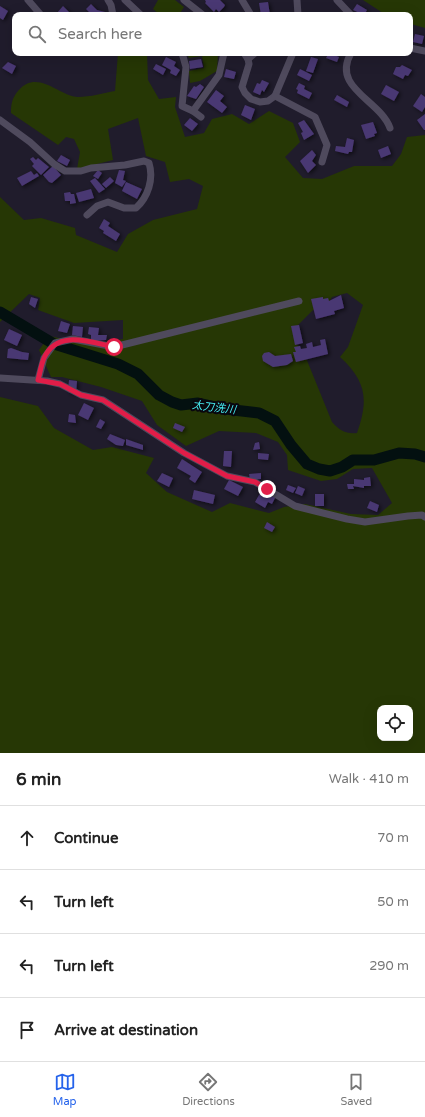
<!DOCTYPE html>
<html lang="en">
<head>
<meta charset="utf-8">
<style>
	:root { --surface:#fff; --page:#f6f6f6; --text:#222; --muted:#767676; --line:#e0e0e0; --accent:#2563eb }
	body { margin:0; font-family:"Varela Round","Noto Sans JP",sans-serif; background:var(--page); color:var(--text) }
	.controls { position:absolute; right:12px; bottom:12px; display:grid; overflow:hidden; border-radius:8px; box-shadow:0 4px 16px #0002 }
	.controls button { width:36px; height:36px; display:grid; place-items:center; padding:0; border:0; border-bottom:1px solid var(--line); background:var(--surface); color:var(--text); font:20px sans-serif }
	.stop { position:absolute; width:12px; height:12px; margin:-9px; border:3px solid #e11d48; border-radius:50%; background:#fff }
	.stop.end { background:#e11d48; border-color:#fff; box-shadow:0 1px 4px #0008 }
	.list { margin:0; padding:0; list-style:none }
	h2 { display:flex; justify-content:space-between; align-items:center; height:52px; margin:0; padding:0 16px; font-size:17px }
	h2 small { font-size:13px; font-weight:400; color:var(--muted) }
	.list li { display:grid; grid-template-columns:26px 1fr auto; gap:12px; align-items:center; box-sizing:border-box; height:64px; padding:0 16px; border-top:1px solid var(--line) }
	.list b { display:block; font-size:15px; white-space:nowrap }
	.list em { font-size:13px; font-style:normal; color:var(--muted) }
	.icon { flex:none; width:22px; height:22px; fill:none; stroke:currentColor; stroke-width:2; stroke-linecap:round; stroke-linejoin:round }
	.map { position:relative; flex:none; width:425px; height:753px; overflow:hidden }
	.search { position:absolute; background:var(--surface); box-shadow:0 4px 16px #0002; left:12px; right:12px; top:12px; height:44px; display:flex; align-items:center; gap:10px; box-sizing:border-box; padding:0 14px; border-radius:8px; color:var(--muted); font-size:15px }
	.sheet { height:308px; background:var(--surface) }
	nav { display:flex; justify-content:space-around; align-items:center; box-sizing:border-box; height:56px; border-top:1px solid var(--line); background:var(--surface); font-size:11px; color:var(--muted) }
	nav a { display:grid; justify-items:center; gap:2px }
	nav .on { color:var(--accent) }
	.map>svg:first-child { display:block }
</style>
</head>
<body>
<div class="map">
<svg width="425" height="753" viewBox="0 0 425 753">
	<defs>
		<filter id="shadow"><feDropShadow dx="2" dy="1.5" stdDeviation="2" flood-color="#0009"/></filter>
	</defs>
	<rect width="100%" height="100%" fill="#201c2c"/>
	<g fill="#263705" fill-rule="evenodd">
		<polygon points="158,0 175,0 184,7 179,15 160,15 153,9"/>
		<polygon points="363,0 425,0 425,28 411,24 410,28 410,15 386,15"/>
		<path d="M118,53H147L148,80L159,99L176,97L175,107L185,137L204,133L212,119L232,114L249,124L269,111L293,123L300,142L285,157L303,178L322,179L354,166H392L401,154L407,137L425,135V753H0V397L38,406L54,428L93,450L112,447L154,458L146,473L167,492L212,512L230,503L269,513L284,507L305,504L351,514L378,515L392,503L372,468L353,469L337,479L321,481L288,470L287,455L278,442L256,433L219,431L186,446L157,425L142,401L101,387L62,377H51L39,350L49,336C77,342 95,345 123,339V320L74,323L38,310L40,298L29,294L0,322V197L24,220L41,218L75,228L76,235L117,252L128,234L153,220L197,209L203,186L189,179L170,182L165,162L146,156L138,118L108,129L113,160L77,169L80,152L74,139L66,137L58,145L11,113C11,104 12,98 18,91C37,68 59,96 78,97C90,97 104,93 115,91ZM347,293L363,305L348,347L340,357C366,381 369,399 357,433C346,434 340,431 332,422L304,353L296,343L293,330L313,310L323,312L332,297ZM380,708H410V738H380Z"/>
		<polygon points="186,53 218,53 217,71 200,81 190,83 189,71 204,68 202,56 189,58"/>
	</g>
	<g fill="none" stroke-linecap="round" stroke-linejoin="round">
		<polyline stroke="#031010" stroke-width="11" points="0,312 54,344 118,364 138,374 159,395 172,402 181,405 198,403 225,409 259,413 275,421 291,445 307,464 319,469 330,471 342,467 353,460 374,460 399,453 415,454 425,457"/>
	</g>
	<g fill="#4a3773" filter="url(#shadow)">
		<polygon points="205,0 220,0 225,5 224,7 219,12 216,9 214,12 205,3 206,2"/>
		<polygon points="268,2 270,15 261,15 259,3"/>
		<polygon points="91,4 97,10 105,12 104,15 92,15 86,9"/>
		<polygon points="357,4 367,10 364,15 353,10"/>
		<polygon points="0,6 8,11 3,20 0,18"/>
		<polygon points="63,6 72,15 59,15 57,13"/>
		<polygon points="415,34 424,36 422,44 413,42"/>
		<polygon points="329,53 339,57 337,62 326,58"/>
		<polygon points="166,57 176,62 174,66 180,70 176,76 170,73 171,70 162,65"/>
		<polygon points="311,57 318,59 313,73 306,71"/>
		<polygon points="201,59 203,67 190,69 189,61"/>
		<polygon points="8,62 16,66 12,74 2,68"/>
		<polygon points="156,64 166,69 163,75 153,69"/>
		<polygon points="402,65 412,70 408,76 405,75 403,79 393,74 396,67 400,67"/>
		<polygon points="226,69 236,72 234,79 224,77"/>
		<polygon points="300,69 312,75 309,81 297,75"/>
		<polygon points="262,80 269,83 264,92 262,90 260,95 253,92 257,83 260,84"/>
		<polygon points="299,83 305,86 304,89 312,93 309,99 297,93 298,90 296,89"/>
		<polygon points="200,84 204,87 196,99 187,96 194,86 196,87"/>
		<polygon points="386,85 399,92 394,101 381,94"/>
		<polygon points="216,90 224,96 220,101 227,107 222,113 207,102"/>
		<polygon points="421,94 425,97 425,107 422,112 413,106"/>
		<polygon points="337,95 349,102 347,107 334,100"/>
		<polygon points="245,105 255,109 251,120 241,115"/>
		<polygon points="425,114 425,130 424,130 417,120"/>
		<polygon points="190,118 198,124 192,131 184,125"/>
		<polygon points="304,120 314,134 304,140 301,133 303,132 298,123"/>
		<polygon points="373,122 377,133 374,134 375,136 366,139 361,125"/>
		<polygon points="347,138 354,140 352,152 349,152 348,154 335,151 336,146 345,147"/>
		<polygon points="388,146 391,154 381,158 378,150"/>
		<polygon points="312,150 316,155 312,161 316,165 308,173 300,161"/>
		<polygon points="61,155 70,160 67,166 57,161"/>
		<polygon points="33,157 36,160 38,158 49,167 41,175 32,166 34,164 30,159"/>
		<polygon points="53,166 61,175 52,183 49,182 43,175"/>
		<polygon points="98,170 102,173 98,179 93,176"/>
		<polygon points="119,170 125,171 123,180 126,181 122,187 115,183"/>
		<polygon points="31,171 34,175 37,173 39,176 22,186 17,178"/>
		<polygon points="110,177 114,181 106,188 102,184"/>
		<polygon points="95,178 105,189 99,193 90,181"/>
		<polygon points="126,182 142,189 137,199 122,191"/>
		<polygon points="91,189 94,198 79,202 76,193"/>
		<polygon points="70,192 71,194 74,194 76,203 70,204 70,201 65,201 64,193"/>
		<polygon points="104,219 110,223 108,226 120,234 116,241 103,233 104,231 99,228"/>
		<polygon points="341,295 344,308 334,311 335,314 316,319 311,299 323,297 323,299 328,298 329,301"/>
		<polygon points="31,297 38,299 35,308 29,304"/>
		<polygon points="61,321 70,324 67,333 58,331"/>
		<polygon points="299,325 303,343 295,345 291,326"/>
		<polygon points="73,326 83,327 82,337 72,335"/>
		<polygon points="89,327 99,328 98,335 107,335 106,340 91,341 91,335 88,334"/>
		<polygon points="9,329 22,335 17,346 4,340"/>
		<polygon points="325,339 328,354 296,362 293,352 296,352 294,347 300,346 301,349 307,348 306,344 312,342 313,347 321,345 320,340"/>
		<polygon points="11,348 22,352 21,359 22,352 29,353 28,360 7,358 8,349"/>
		<polygon points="269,352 275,356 291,354 293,361 287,365 273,367 263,361 262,356 264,353"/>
		<polygon points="69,380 77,381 76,394 68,392"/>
		<polygon points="84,403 94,408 88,420 78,415"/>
		<polygon points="69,414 75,415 76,423 68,422"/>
		<polygon points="100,419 105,422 101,429 96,427"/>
		<polygon points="175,423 185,427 182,432 173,428"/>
		<polygon points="110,434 125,440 123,446 116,445 107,439"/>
		<polygon points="126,439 143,445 143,450 126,445"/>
		<polygon points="259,442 260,449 253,450 255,443"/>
		<polygon points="224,451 232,451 231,467 223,466"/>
		<polygon points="258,453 269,454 268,460 258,459"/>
		<polygon points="182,459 202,472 195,483 189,479 191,476 177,468"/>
		<polygon points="162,473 173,478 169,487 157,481"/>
		<polygon points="261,473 261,479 250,480 249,474"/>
		<polygon points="370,477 371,486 364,486 364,488 353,486 354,489 348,489 347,484 354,484 354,479 364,480 364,478"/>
		<polygon points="229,480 243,487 238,496 224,489"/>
		<polygon points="288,485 296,488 293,493 286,490"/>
		<polygon points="298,486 305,489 302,496 295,493"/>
		<polygon points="263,488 276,496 272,504 268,502 265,508 255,502"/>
		<polygon points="194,490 215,495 213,504 192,499"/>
		<rect x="315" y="494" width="9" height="12"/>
		<polygon points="370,501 379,505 377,512 367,508"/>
		<polygon points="267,522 275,527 272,532 264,528"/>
	</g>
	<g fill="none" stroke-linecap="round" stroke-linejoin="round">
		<g stroke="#4f4a5d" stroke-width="7">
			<polyline points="28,0 41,15"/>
			<polyline points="108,0 111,5 113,15"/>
			<polyline points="125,0 141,15"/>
			<polyline points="184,0 203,15"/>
			<polyline points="242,0 251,15"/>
			<polyline points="297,0 298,15"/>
			<polyline points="337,0 351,15"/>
			<polyline points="410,48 425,51"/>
			<polyline points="182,53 186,67 182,106 193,111 219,75 224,53"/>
			<polyline points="244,53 248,59 249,64 242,87 245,93 251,99 260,102 268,101 275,96 293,53"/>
			<path d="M351,53C331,88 380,100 390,128"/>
			<polyline points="248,59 255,53"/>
			<polyline points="275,96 315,117 327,145 322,162"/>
			<polyline points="193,111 201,117"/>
			<path d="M0,120L30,142L54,164L65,171H81L91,168L125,165L144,161L149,163C154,179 148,197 136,208H124L108,202L97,206L87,215"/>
			<polyline points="0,378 47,381 60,384 81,395 103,400 184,453 227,476 255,482 295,506 347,519 365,522 408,516 422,515 425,517"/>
			<polyline points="38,380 44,358 55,343 73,339 114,347 299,301"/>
		</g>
	</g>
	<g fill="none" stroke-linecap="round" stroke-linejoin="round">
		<path stroke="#e11d48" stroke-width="5" d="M114,347C90,342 57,329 44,358C41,365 40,373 38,380L60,384L81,395L103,400L184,453L227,476L255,482L267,489"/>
	</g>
	<g text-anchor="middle" stroke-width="4" stroke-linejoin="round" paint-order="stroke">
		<g font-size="11" font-style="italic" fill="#45e9ee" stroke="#09070e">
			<text transform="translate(214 407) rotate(7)" y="4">太刀洗川</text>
		</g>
	</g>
</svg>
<div class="controls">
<button><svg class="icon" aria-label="locate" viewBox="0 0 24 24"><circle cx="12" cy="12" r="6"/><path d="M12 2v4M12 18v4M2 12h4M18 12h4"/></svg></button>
</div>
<div class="stop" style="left:114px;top:347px"></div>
<div class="stop end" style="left:267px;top:489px"></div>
<div class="search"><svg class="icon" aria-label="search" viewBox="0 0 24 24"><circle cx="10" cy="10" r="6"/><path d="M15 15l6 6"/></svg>Search here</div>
</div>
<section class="sheet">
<h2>6 min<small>Walk · 410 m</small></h2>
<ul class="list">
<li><svg class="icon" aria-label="ahead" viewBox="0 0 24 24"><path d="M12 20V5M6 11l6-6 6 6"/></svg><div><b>Continue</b></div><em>70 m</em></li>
<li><svg class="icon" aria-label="left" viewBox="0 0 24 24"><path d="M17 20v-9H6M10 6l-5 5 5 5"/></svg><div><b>Turn left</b></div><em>50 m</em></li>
<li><svg class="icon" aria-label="left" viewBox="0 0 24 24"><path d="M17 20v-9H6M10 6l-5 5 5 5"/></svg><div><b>Turn left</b></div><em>290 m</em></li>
<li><svg class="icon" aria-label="arrive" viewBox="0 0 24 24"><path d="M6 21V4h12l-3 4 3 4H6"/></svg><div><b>Arrive at destination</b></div></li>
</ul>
</section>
<nav>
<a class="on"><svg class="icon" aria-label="map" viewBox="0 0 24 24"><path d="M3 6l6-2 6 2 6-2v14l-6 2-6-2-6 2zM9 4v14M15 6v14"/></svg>Map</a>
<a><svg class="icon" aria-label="directions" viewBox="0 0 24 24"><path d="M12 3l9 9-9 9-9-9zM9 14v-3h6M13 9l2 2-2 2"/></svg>Directions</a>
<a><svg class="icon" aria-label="saved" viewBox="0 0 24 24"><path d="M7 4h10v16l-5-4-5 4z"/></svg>Saved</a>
</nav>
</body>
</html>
